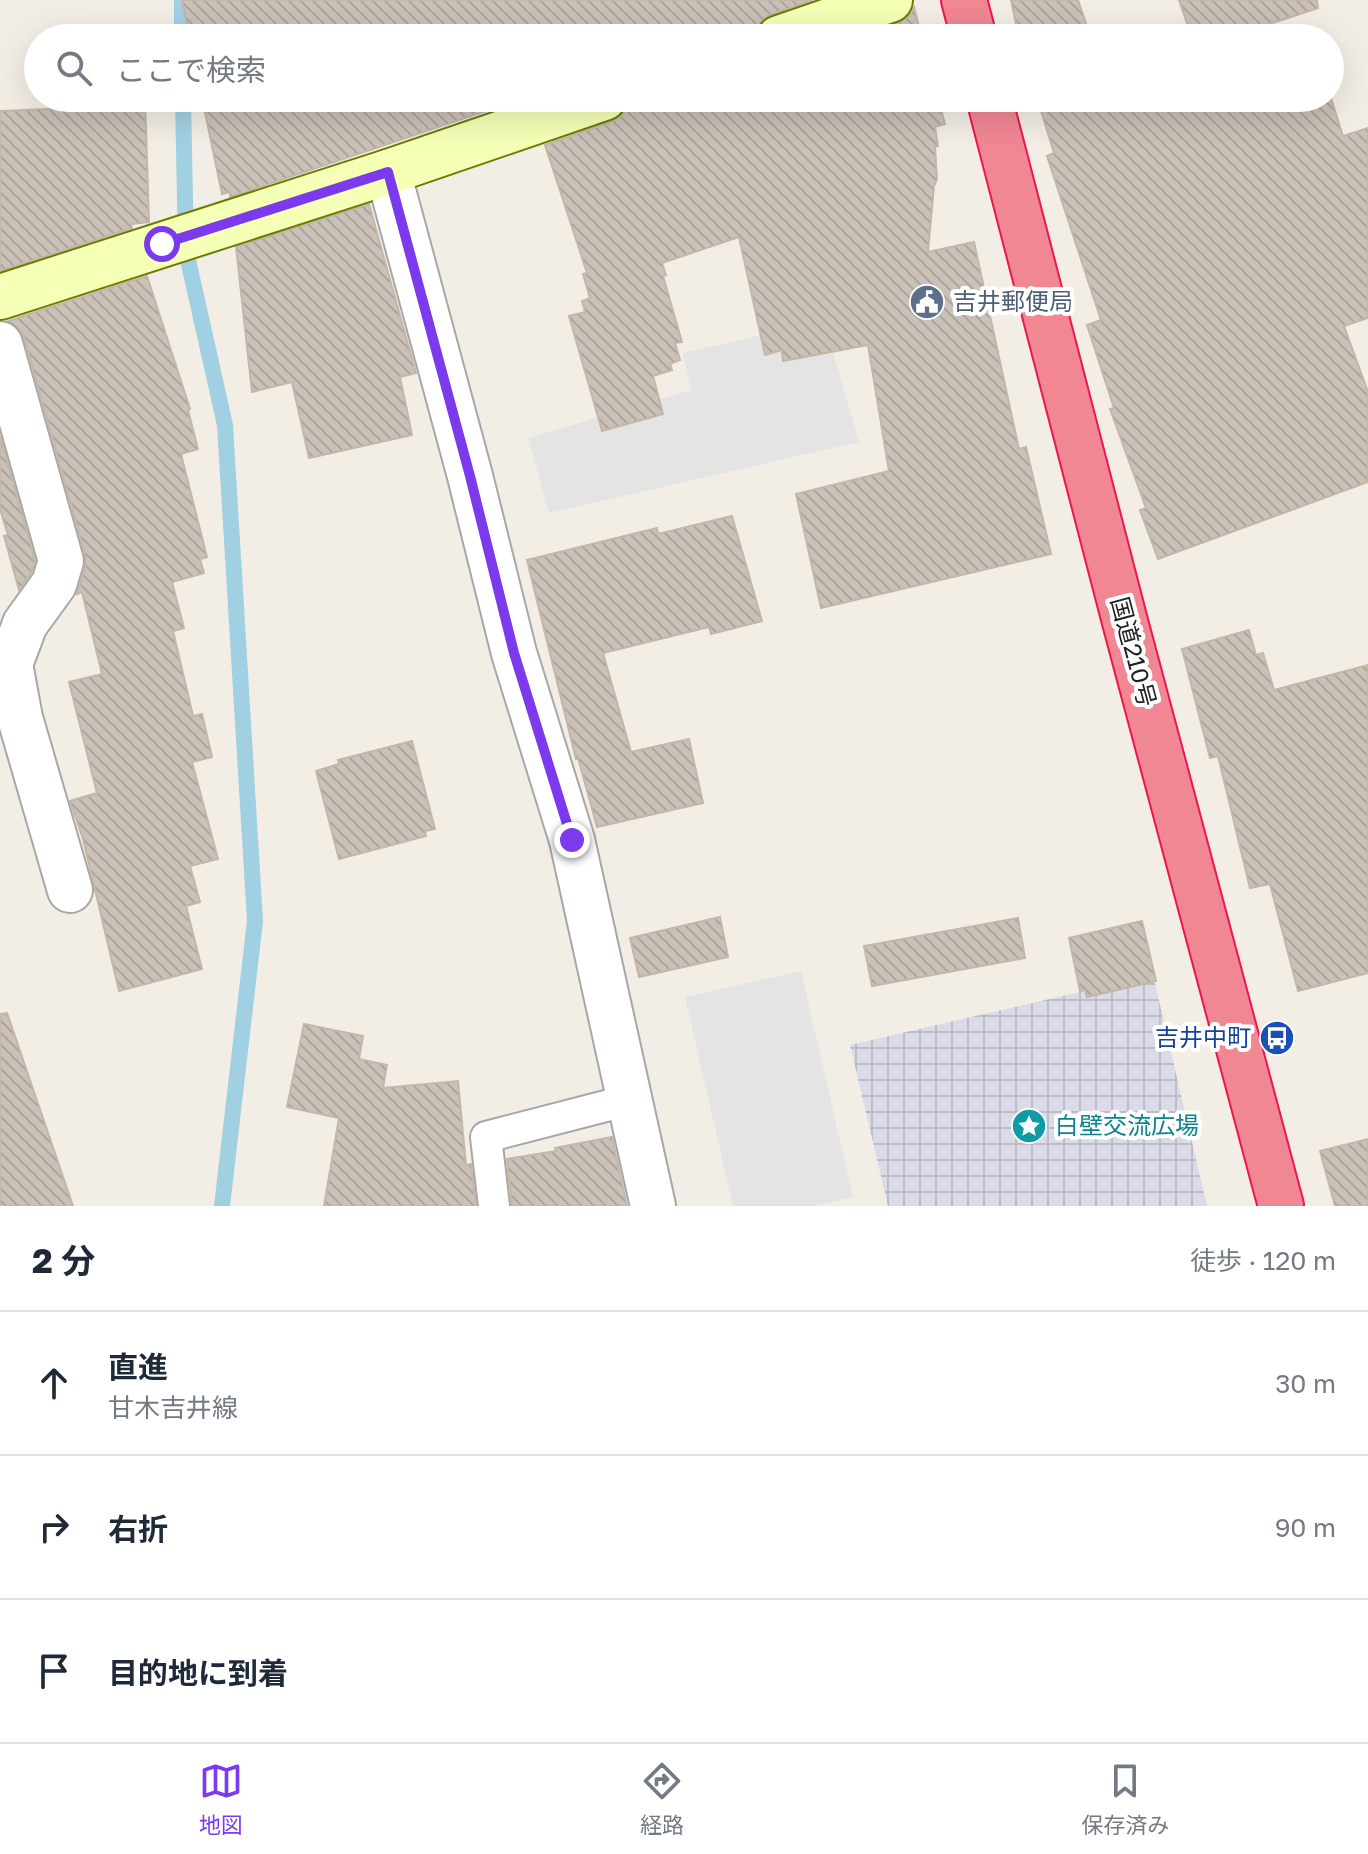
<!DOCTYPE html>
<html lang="ja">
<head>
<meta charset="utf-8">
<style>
	:root { --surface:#fff; --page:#f6f6f7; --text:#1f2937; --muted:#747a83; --line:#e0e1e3; --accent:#7c3aed }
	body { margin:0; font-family:"Golos Text","Noto Sans JP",sans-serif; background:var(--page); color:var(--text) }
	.stop { position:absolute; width:24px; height:24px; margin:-18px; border:6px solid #7c3aed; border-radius:50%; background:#fff }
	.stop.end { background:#7c3aed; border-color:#fff; box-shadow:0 2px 8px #0008 }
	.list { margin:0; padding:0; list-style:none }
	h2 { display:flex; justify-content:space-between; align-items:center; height:104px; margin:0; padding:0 32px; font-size:34px }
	h2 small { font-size:26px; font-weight:400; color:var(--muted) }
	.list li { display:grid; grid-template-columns:52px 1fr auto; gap:24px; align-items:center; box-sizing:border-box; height:144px; padding:0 32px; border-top:2px solid var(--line) }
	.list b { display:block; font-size:30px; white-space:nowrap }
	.list p { margin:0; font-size:26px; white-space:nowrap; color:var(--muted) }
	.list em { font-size:26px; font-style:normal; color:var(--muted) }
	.icon { flex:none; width:44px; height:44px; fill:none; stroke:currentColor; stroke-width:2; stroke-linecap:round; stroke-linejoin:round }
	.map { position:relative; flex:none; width:1368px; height:1206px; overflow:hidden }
	.search { position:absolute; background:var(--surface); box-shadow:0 8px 32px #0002; left:24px; right:24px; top:24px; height:88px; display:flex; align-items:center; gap:20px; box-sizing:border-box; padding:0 28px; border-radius:44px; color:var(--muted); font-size:30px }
	.sheet { height:536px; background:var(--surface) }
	nav { display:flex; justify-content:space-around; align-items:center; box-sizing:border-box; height:112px; border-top:2px solid var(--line); background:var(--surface); font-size:22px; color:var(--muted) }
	nav a { display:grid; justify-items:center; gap:4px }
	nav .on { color:var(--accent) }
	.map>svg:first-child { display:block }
</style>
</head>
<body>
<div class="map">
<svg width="1368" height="1206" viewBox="0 0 1368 1206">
	<defs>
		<pattern id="plaza-grid" width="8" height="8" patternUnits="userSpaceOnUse" patternTransform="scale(2)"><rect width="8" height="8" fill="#dbdae8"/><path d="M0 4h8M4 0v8" fill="none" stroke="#bcbbc7"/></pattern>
		<pattern id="building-back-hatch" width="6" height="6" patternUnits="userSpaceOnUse" patternTransform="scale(2)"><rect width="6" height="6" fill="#cac1b8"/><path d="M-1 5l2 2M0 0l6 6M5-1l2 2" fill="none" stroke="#ada69e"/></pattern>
	</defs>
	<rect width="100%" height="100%" fill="#f2eee6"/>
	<g fill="#e4e4e4">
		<polygon points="824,321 859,442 549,513 528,438 691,390 683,353"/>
		<polygon points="801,971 853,1197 815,1206 733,1206 685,997"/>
	</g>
	<polygon fill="url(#plaza-grid)" points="1153,975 1207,1206 888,1206 850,1045"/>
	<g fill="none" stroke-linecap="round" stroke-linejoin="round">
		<g stroke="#a2d0e3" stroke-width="16">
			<polyline points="182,0 182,38"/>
			<polyline points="183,98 186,251 225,425 255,921 222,1206"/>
		</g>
	</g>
	<g fill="url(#building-back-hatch)" stroke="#c5b6a6" stroke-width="2">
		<polygon points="182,0 813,0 770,15 760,22 755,38 190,38"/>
		<polygon points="1011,0 1078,0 1091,38 1019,38"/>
		<polygon points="1179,0 1317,0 1318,8 1227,38 1192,38"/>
		<polygon points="914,7 922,38 856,38 899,23 908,17"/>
		<polygon points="72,98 145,98 149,222 131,224 132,228 0,271 0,111 72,108"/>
		<polygon points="202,98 525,98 230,197 230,192 222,194"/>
		<polygon points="628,98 938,98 945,124 935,127 938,146 935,147 937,179 934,186 928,252 974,242 1019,449 1026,447 1051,554 821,608 796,494 889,471 868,345 783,361 782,350 765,355 739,237 662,263 666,275 663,276 682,342 675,343 680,360 670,364 672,370 653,376 663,414 602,431 569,316 585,312 582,301 590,298 583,274 587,273 545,145 613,121 623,114"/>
		<polygon points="1037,98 1331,98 1343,136 1368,128 1368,318 1344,326 1368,392 1368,482 1158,559 1140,510 1146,508 1110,409 1114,408 1087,325 1101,320 1047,156 1054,153"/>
		<polygon points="369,204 416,373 400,377 412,435 309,458 292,382 252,392 236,247"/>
		<polygon points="147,276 190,409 188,410 198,449 181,454 207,557 200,559 204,573 172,582 184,628 173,631 193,716 202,714 212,757 192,762 218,859 190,866 200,902 186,906 202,969 119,991 83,839 70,801 97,793 69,682 102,674 82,592 77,594 85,568 85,554 24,337 18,327 8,321"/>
		<polygon points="0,436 35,561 31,573 19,590 4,536 8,535 0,509"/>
		<polygon points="732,516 762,621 711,634 709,627 603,653 631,752 689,739 703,803 597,827 578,758 576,759 527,560 657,528 658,534"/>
		<polygon points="1249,630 1256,655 1263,653 1274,690 1368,665 1368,973 1298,991 1270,884 1250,888 1218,756 1210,758 1182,649"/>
		<polygon points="412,741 435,829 425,831 426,836 339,859 316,771 339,764 338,760"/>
		<polygon points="720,917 728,957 639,977 630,938"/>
		<polygon points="1018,918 1025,958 872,986 864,946"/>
		<polygon points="1142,921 1156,981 1087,997 1085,990 1080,991 1069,938"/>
		<polygon points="7,1013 73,1206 0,1206 0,1014"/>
		<polygon points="304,1024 363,1036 359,1059 387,1065 383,1088 458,1081 466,1165 471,1164 476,1206 324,1206 339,1118 287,1107"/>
		<polygon points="612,1137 627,1206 512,1206 507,1159 556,1151 555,1148"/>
		<polygon points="1368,1139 1368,1206 1335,1206 1320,1151"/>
	</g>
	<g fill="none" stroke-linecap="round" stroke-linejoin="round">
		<g stroke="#a7a7a7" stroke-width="34">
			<polyline id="lane" points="494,1206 486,1137 629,1100"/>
		</g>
		<g stroke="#a7a7a7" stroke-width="48">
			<g id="street">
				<polyline points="388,172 470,476 514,653 572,840 653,1206"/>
				<polyline points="0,344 61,561 54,584 25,624 10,664 20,718 70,890"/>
			</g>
		</g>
		<g stroke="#687e00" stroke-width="48">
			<g id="secondary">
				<polyline points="779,38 890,0"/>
				<polyline points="0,297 388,172 604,98"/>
			</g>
		</g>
		<g stroke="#ed1651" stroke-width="48">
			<g id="highway">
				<polyline points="964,0 974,38"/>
				<polyline points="989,98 1124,618 1281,1206"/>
			</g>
		</g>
		<use href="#lane" stroke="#fff" stroke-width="30"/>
		<use href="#street" stroke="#fff" stroke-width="44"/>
		<use href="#secondary" stroke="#f6ffb6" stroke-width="44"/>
		<use href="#highway" stroke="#f08793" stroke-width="44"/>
	</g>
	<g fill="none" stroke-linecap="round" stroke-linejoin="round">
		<polyline stroke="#7c3aed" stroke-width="10" points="162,244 388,172 470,476 514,653 572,840"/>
	</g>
	<defs>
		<g id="civic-disc" transform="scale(1.8)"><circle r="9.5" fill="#5c6f8a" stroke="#fff"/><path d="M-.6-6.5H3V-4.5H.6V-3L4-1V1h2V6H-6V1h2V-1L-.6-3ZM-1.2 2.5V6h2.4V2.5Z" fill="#fff"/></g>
		<g id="bus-disc" transform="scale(1.8)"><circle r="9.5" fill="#1a4fb4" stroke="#fff"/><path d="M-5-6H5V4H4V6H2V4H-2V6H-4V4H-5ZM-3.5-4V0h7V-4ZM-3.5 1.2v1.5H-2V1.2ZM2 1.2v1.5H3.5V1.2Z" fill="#fff"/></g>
		<g id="sight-disc" transform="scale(1.8)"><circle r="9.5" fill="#0f9aa8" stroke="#fff"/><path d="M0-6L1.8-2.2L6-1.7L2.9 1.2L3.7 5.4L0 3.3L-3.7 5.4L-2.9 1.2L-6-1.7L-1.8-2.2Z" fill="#fff"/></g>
	</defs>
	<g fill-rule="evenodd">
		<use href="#civic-disc" x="927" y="302"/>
		<use href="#bus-disc" x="1277" y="1038"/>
		<use href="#sight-disc" x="1029" y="1126"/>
	</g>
	<g text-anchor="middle" stroke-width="8" stroke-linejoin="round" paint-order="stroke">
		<g font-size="24" fill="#4e5e75" stroke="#fff" text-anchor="start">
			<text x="953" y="310">吉井郵便局</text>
		</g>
		<g font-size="24" fill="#202020" stroke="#fff">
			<text transform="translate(1133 652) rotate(75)" y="8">国道210号</text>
		</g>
		<g font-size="24" fill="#164399" stroke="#fff" text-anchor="end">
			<text x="1251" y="1046">吉井中町</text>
		</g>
		<g font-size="24" fill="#0d838f" stroke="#fff" text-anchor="start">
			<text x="1055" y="1134">白壁交流広場</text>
		</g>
	</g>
</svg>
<div class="stop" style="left:162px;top:244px"></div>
<div class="stop end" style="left:572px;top:840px"></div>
<div class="search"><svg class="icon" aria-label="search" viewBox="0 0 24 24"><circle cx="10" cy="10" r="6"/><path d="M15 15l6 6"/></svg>ここで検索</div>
</div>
<section class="sheet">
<h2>2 分<small>徒歩 · 120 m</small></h2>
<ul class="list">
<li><svg class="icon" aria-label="ahead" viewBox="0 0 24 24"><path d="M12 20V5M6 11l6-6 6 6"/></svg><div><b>直進</b><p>甘木吉井線</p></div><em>30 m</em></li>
<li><svg class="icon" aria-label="right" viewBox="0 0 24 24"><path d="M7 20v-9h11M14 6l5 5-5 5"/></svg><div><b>右折</b></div><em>90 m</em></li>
<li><svg class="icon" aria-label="arrive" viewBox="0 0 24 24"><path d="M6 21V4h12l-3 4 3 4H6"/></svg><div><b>目的地に到着</b></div></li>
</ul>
</section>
<nav>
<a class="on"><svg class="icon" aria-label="map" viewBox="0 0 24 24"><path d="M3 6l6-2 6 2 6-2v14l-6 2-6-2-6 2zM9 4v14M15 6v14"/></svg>地図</a>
<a><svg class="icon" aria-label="directions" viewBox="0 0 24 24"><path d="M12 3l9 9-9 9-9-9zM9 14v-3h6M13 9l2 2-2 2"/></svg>経路</a>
<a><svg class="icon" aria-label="saved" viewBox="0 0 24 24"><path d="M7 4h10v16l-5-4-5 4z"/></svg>保存済み</a>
</nav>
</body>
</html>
